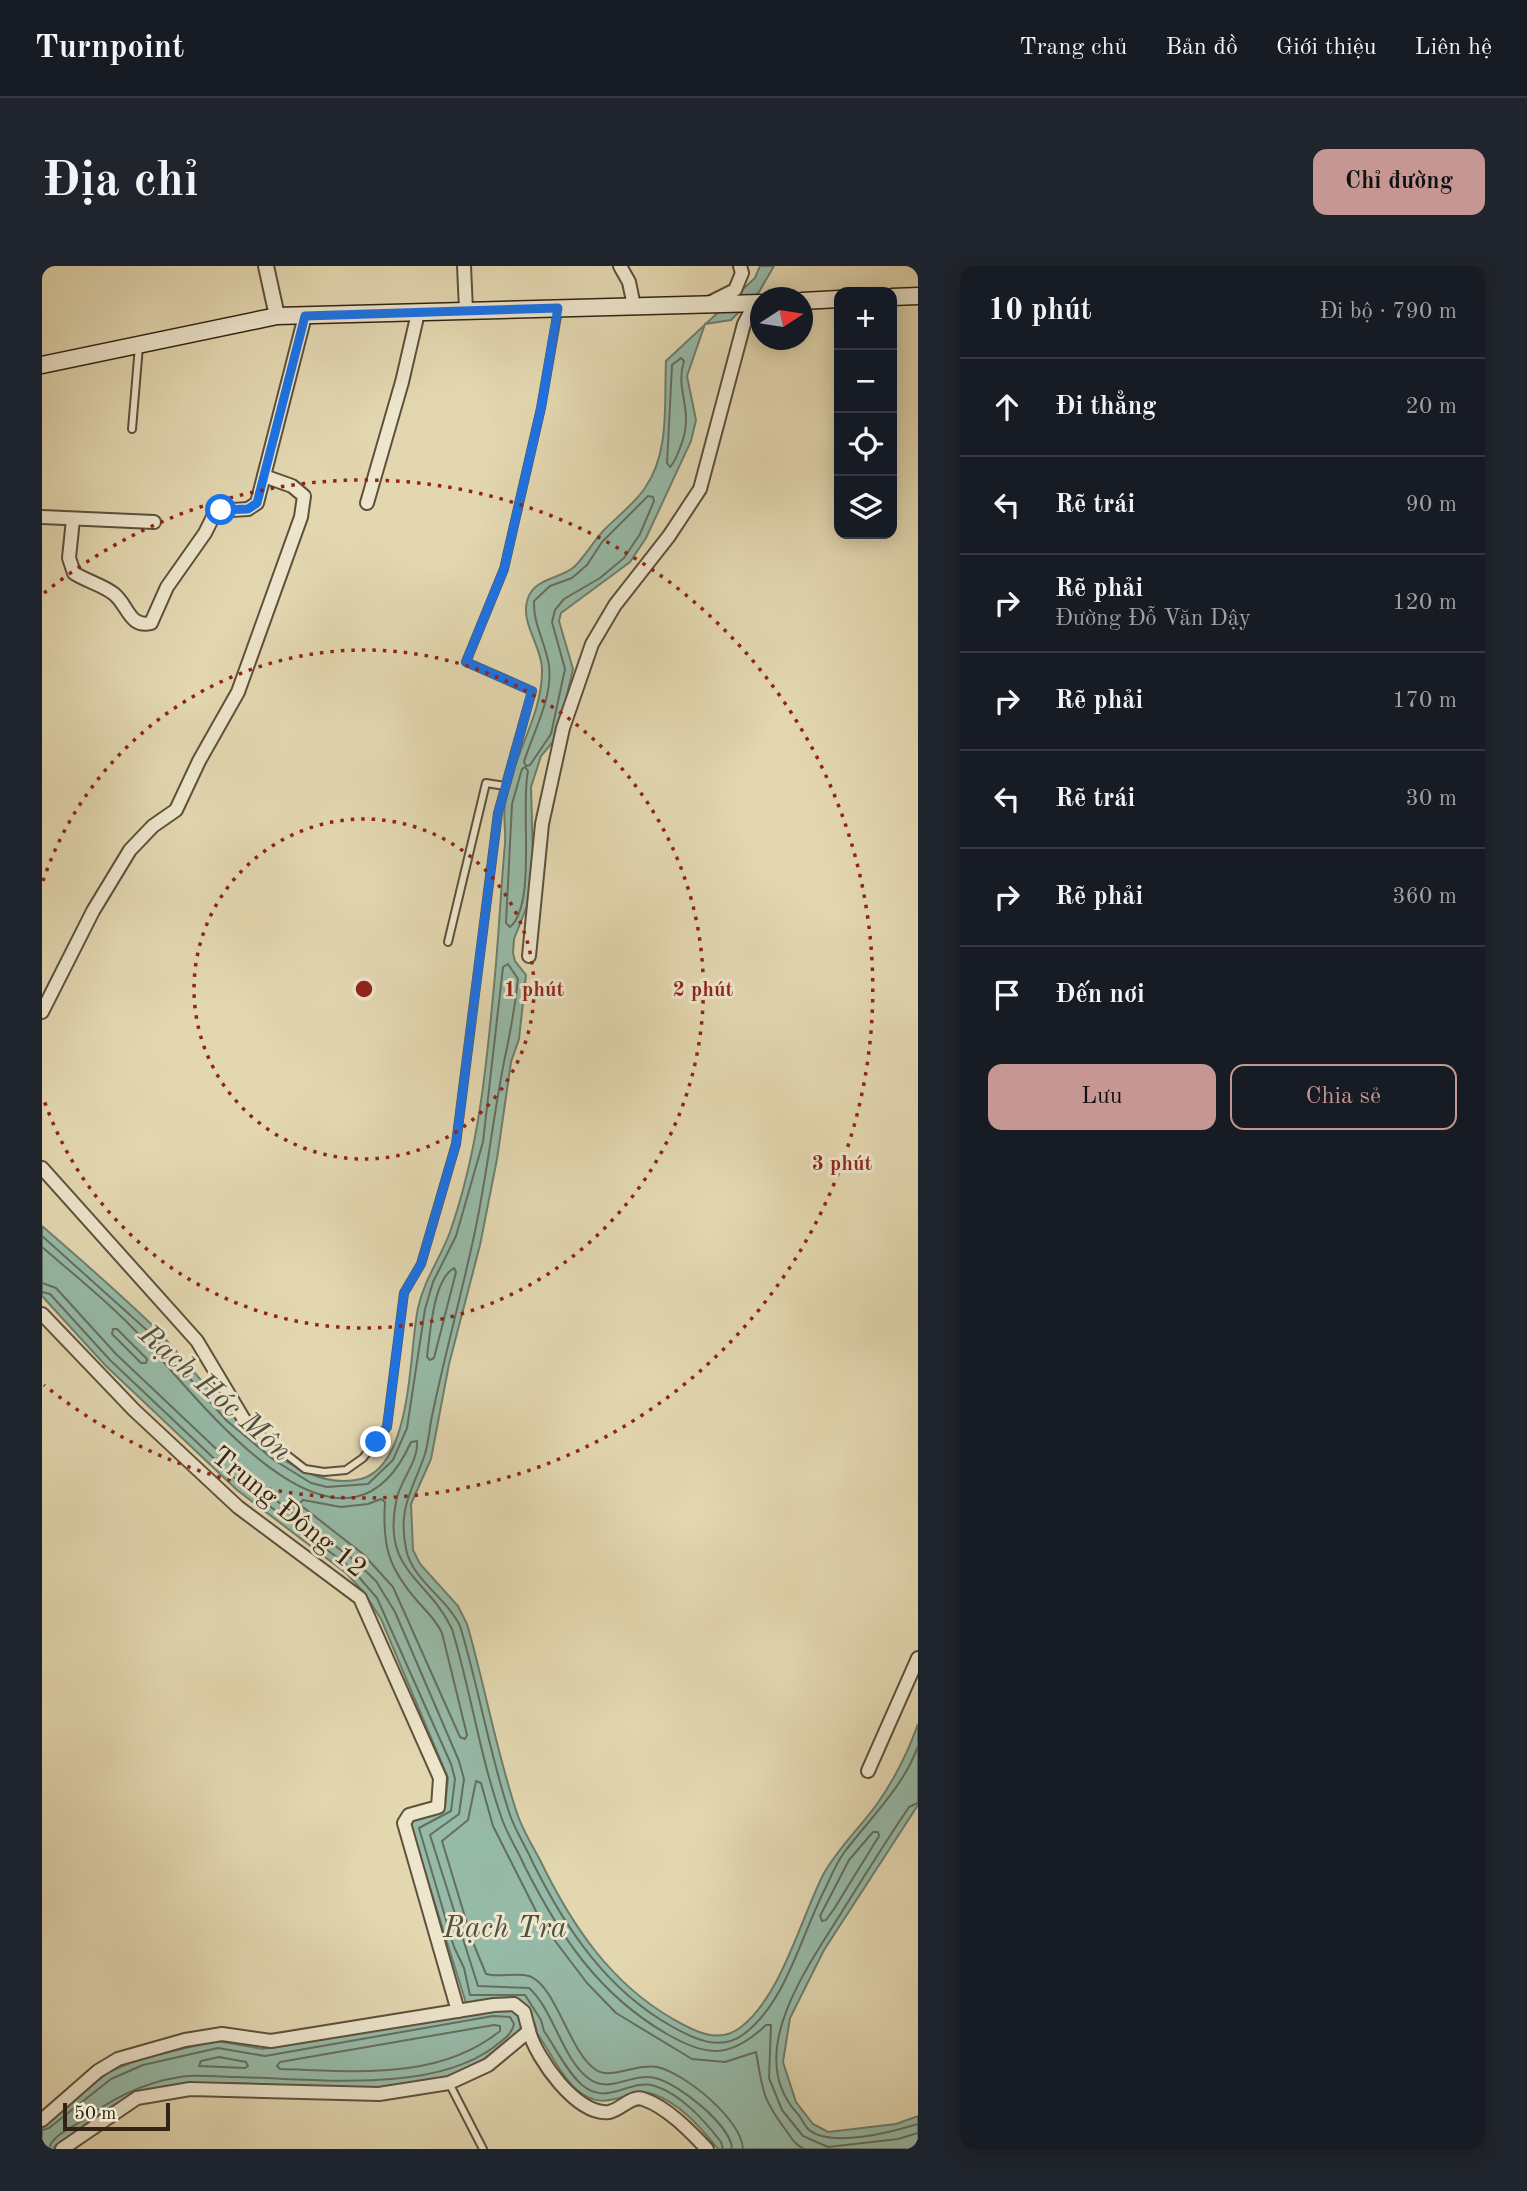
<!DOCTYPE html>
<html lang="vi">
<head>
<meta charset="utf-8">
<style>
	:root { --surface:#171b24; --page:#20242c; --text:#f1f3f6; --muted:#9ea1a6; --line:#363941; --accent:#c59692 }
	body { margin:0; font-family:"Old Standard TT",serif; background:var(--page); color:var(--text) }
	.controls { position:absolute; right:21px; top:21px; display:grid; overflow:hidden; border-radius:14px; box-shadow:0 4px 18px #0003 }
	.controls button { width:63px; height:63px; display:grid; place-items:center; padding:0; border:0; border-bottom:2px solid var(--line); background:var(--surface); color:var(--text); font:35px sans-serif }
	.compass { position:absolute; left:708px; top:21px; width:63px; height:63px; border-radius:50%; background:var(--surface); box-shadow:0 4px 18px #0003; rotate:78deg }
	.scale { position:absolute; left:21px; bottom:18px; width:107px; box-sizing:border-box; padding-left:7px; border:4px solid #322315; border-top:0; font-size:19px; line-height:24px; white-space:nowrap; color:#322315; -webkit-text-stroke:5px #ede5cc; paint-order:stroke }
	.stop { position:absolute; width:21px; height:21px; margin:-16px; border:5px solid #1a73e8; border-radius:50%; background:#fff }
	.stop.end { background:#1a73e8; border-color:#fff; box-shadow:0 2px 7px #0008 }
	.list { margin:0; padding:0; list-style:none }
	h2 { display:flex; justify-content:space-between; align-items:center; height:91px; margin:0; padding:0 28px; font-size:30px }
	h2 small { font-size:23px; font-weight:400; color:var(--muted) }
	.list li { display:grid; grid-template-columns:46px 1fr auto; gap:21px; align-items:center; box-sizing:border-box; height:98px; padding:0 28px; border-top:2px solid var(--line) }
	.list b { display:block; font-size:26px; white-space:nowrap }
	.list p { margin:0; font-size:23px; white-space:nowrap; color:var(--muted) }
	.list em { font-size:23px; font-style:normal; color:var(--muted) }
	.actions { display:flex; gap:14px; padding:21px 28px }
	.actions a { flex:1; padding:16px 0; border:2px solid var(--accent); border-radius:14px; text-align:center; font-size:24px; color:var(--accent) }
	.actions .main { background:var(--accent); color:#111 }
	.icon { flex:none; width:38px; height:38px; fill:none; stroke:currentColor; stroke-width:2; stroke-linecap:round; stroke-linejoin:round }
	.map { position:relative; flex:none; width:876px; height:1883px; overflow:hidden; border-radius:14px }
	header { display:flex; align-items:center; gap:42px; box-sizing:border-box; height:98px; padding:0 35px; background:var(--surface); border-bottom:2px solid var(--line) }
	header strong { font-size:33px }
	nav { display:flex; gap:38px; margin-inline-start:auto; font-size:24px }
	.intro { display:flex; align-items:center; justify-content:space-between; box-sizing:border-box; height:168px; padding:0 42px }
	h1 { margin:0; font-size:49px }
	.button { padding:18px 32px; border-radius:14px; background:var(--accent); color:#111; font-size:24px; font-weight:700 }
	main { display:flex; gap:42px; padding:0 42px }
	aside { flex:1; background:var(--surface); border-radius:14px; box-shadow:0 4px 18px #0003 }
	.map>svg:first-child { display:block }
</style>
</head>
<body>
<header>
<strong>Turnpoint</strong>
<nav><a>Trang chủ</a><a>Bản đồ</a><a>Giới thiệu</a><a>Liên hệ</a></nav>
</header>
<div class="intro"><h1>Địa chỉ</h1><a class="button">Chỉ đường</a></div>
<main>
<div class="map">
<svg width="876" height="1883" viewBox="0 0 876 1883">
	<rect width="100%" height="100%" fill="#e3d7b0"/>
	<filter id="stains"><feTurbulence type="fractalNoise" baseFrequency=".00286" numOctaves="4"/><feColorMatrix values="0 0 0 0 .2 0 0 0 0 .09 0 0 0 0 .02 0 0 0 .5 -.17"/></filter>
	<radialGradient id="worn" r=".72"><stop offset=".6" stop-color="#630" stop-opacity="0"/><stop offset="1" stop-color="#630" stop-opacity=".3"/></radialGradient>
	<g fill="#96baa8" stroke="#6e7e6d" stroke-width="2">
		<path d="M718,0H732L717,26L689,54L663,58L645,110L654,154L649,175L604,272L588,296L519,347L517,355L531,403L515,471L499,490L489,521L491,593L487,635L472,673L471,687L473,695L484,709L477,773L469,796L455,893L438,979L407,1098L389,1193L369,1238L371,1284L378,1298L416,1340L425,1358C443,1420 454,1485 475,1547C480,1563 490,1579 498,1594C529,1658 568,1717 631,1753C652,1765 676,1779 699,1761C739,1730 758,1655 781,1609C796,1582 817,1563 835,1538C852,1514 866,1486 876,1458V1539L782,1684L748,1752L741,1796L754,1836L771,1858L786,1866L854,1858L876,1850V1883H676C658,1861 639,1838 611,1828C589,1819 565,1850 535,1824C519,1810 507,1784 495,1767L493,1758L479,1735L424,1737L369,1561L371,1553L386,1550L403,1541L406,1512L339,1353L321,1325L304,1307L195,1224L63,1099L0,1030V960C37,992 75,1025 110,1059C158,1106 239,1233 319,1213C371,1199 367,1084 376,1042C382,1014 398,993 408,966C437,884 445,796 453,709C457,665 459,621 463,578C464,565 461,550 463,537C469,492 501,450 500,403C500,380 477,356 486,332C493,312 518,313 532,301C544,290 551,275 563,263C576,250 593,237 603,222C628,186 622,138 624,95L713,12Z"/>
		<path d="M451,1743L472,1744L480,1757C478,1768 469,1773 461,1781C377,1856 213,1800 110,1823C74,1831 40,1862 10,1883H0V1860L65,1807L99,1792L175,1775L221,1783Z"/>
	</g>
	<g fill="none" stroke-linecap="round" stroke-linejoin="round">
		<g stroke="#646e5e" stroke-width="2">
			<path d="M639,92L642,95C632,126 654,143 638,182C635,189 633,196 628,201L625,197L630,99Z"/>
			<path d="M606,230L611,231L612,235L598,268L582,292L558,312L522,333L513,344L510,356L523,403L509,468L488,499L484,500L482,496C491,466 511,432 507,400C504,377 491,359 492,335L508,320L530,312L545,299L560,276Z"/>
			<path d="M483,501L486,505C478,542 495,638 468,661L464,657L470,538L480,503Z"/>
			<path d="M0,970L107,1066L185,1155L232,1194L269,1217L285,1221L326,1218L351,1194L365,1162L383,1043L391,1016L414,970L441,876L461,701L466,698L476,713C473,742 468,768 462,796C450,857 444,919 430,979C417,1038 401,1096 389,1155C387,1167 386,1180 382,1191C369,1227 356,1243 364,1283C370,1314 405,1332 418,1360C437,1422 447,1487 468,1549C474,1566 484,1581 491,1597C524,1663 564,1723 629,1760C652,1773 678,1786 702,1768C745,1736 760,1666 784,1621C789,1610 794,1598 801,1588C827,1553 861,1522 876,1480"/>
			<path d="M0,981C35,1011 72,1041 103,1075C158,1135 302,1326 369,1176L375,1175C377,1196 357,1215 354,1236C340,1306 387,1313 410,1363C429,1426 438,1491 460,1553C466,1570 476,1585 483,1601C518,1670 557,1729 625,1768C666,1792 689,1792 724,1759H729L727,1812L740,1844L761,1870L786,1881L856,1873L876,1867"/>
			<path d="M412,1002L414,1006L392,1092L388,1094L385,1091C388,1068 391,1014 412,1002Z"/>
			<path d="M0,1017L14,1022L74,1088L205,1212L313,1295L334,1315L353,1346L417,1495L422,1513L417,1548L388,1569L436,1720L487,1722C511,1743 520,1792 546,1812C568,1829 589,1806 613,1812C636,1817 689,1859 690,1883"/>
			<path d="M0,1026L8,1028L68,1094L200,1219L309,1302L335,1332L409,1498L413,1513L409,1545L377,1562L412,1681L422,1702L428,1729H483L499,1754L502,1765C513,1781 525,1806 540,1819C566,1841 587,1812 613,1820C640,1829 662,1854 679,1876L681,1883"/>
			<polygon points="71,1063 75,1063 105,1093 104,1097 99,1097 70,1068"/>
			<path d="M339,1233L343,1236C340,1281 347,1303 377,1337C386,1347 394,1354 400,1367L425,1469L423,1473L418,1471L351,1321L321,1288L257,1238L261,1234L299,1241L326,1238Z"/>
			<path d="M876,1537L867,1541C844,1575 823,1609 801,1644C768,1698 700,1787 755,1847C760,1852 762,1860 767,1864C790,1882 850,1866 876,1858"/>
			<polygon points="831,1566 836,1566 837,1570 792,1643 784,1654 780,1655 778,1650 807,1594"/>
			<path d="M452,1759L458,1760V1765C396,1815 313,1805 238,1803L235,1800L238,1796Z"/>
			<polygon points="177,1791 204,1796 206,1800 203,1802 157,1800 159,1795"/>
			<path d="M0,1864L7,1862L69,1813L101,1799L176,1782L223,1790L451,1750L468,1751L472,1758C470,1769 460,1774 452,1781C388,1829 268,1812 192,1811C174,1811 155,1808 138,1811C99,1817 70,1833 38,1856C28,1862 9,1871 7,1883"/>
			<path d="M701,1883C700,1854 643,1807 615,1801C594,1797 569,1814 554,1804C527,1786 514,1719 487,1710C473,1706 458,1712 444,1708L430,1674L400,1575L426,1554L434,1515L439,1517L451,1560L501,1659L545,1717L574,1747L650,1793L683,1796L714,1786C721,1824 719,1830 743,1863C749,1871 752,1878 762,1883"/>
		</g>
		<g stroke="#5e503c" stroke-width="10">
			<g id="service">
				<polyline points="90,163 97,80"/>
				<polyline points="406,676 444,517 463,520"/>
				<polyline points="204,1157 263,1203 282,1206 304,1204 321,1192 345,1161 362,1027 379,998 414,878 456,547 490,425 424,396 462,303 499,142 516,44"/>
				<polyline points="407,1817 441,1883"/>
			</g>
		</g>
		<g stroke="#5e503c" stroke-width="16">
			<g id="minor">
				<polyline points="422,0 424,44"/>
				<polyline points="578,0 587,16 592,40"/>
				<polyline points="667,37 693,24 700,7 698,0"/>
				<polyline points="325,237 360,116 376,47"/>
				<polyline points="0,251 112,256"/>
				<path d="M31,253L27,292L32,307C44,315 61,319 72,328C86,339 87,362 109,357L125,321L163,267L174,245L206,243L215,237L263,50"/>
				<polyline points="487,690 500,558 521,462 550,378 573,339 627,270 658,223 702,58 713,37"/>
				<polyline points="0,746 51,645 88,584 111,560 134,544 157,495 196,426 259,251 262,230 250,220 222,210"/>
				<polyline points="0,902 155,1075 204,1157"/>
				<polyline points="0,1048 92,1144 196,1241 318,1332 398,1512 396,1541 367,1549 362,1557 416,1745"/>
				<polyline points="826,1505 876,1392"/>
				<path d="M487,1765C494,1792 535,1850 567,1846C579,1844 589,1829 601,1833C625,1841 648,1865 665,1883"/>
				<polyline points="0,1854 56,1805 76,1793 143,1774 180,1768 229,1775 452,1739 472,1738 482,1746 487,1765 446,1799 407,1817 337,1828 148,1823 95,1832 20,1883"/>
			</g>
		</g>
		<g stroke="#5e503c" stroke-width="18">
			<polyline id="tertiary" points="224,0 235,50"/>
		</g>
		<g stroke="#322315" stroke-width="19">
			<g id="secondary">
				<polyline points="850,31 876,30"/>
				<polyline points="760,35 797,33"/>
				<polyline points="0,99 235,50 718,37"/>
			</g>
		</g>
		<use href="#service" stroke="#ede5cc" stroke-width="6"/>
		<use href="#minor" stroke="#ede5cc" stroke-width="12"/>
		<use href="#tertiary" stroke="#ede5cc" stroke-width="14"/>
		<use href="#secondary" stroke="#ede5cc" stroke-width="16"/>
	</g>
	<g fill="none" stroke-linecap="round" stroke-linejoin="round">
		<polyline stroke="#1a73e8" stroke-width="9" points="179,244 206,243 215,237 263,50 516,42 499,142 462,303 424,396 490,425 456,547 414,878 379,998 362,1027 345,1161 334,1176"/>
	</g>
	<g fill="none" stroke="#8f2418" stroke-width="3.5" stroke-dasharray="3.5 7">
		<circle cx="322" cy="723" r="170"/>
		<path d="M1 615A339 339 0 1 1 1 831"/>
		<path d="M2 327A509 509 0 1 1 2 1119"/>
	</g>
	<g text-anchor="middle" stroke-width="6" stroke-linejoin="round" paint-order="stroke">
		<g font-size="28" fill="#322315" stroke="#ede5cc">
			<text transform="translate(248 1245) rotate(39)" y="10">Trung Đông 12</text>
		</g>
		<g font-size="30" font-style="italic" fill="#505041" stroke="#ede5cc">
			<text transform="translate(174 1126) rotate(41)" y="10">Rạch Hóc Môn</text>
			<text x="463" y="1671">Rạch Tra</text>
		</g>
	</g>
	<circle cx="322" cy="723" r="10" fill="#8f2418" stroke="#ede5cc" stroke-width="3.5"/>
	<g font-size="21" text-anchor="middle" font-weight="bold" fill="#8f2418" stroke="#ede5cc" stroke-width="6" stroke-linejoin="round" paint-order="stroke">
		<text x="492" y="730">1 phút</text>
		<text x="661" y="730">2 phút</text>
		<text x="800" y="904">3 phút</text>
	</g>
	<rect width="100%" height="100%" filter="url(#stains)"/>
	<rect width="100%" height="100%" fill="url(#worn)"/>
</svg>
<div class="controls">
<button>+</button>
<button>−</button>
<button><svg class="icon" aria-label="locate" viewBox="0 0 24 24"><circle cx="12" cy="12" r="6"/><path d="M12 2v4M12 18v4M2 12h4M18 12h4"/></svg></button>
<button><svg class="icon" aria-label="layers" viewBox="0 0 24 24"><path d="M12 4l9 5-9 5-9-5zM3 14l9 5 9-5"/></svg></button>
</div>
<svg class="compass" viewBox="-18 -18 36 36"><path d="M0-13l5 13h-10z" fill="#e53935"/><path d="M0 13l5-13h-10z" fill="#9ea1a6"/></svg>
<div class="scale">50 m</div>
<div class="stop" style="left:179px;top:244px"></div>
<div class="stop end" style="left:334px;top:1176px"></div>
</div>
<aside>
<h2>10 phút<small>Đi bộ · 790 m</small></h2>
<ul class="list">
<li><svg class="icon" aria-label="ahead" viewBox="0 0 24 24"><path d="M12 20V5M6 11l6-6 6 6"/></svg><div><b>Đi thẳng</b></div><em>20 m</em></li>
<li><svg class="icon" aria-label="left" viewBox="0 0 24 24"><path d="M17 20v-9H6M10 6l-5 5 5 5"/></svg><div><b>Rẽ trái</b></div><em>90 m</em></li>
<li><svg class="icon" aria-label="right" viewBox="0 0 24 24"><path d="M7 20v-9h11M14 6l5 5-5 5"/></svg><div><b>Rẽ phải</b><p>Đường Đỗ Văn Dậy</p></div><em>120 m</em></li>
<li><svg class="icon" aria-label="right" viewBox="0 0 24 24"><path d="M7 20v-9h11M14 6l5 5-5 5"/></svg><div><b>Rẽ phải</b></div><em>170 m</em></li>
<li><svg class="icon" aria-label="left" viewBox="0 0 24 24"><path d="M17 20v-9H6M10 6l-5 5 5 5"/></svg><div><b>Rẽ trái</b></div><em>30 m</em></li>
<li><svg class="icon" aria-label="right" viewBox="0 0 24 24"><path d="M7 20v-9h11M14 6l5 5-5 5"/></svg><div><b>Rẽ phải</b></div><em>360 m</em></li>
<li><svg class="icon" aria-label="arrive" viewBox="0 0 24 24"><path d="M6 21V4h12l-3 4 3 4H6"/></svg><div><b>Đến nơi</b></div></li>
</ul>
<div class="actions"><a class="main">Lưu</a><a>Chia sẻ</a></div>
</aside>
</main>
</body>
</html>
